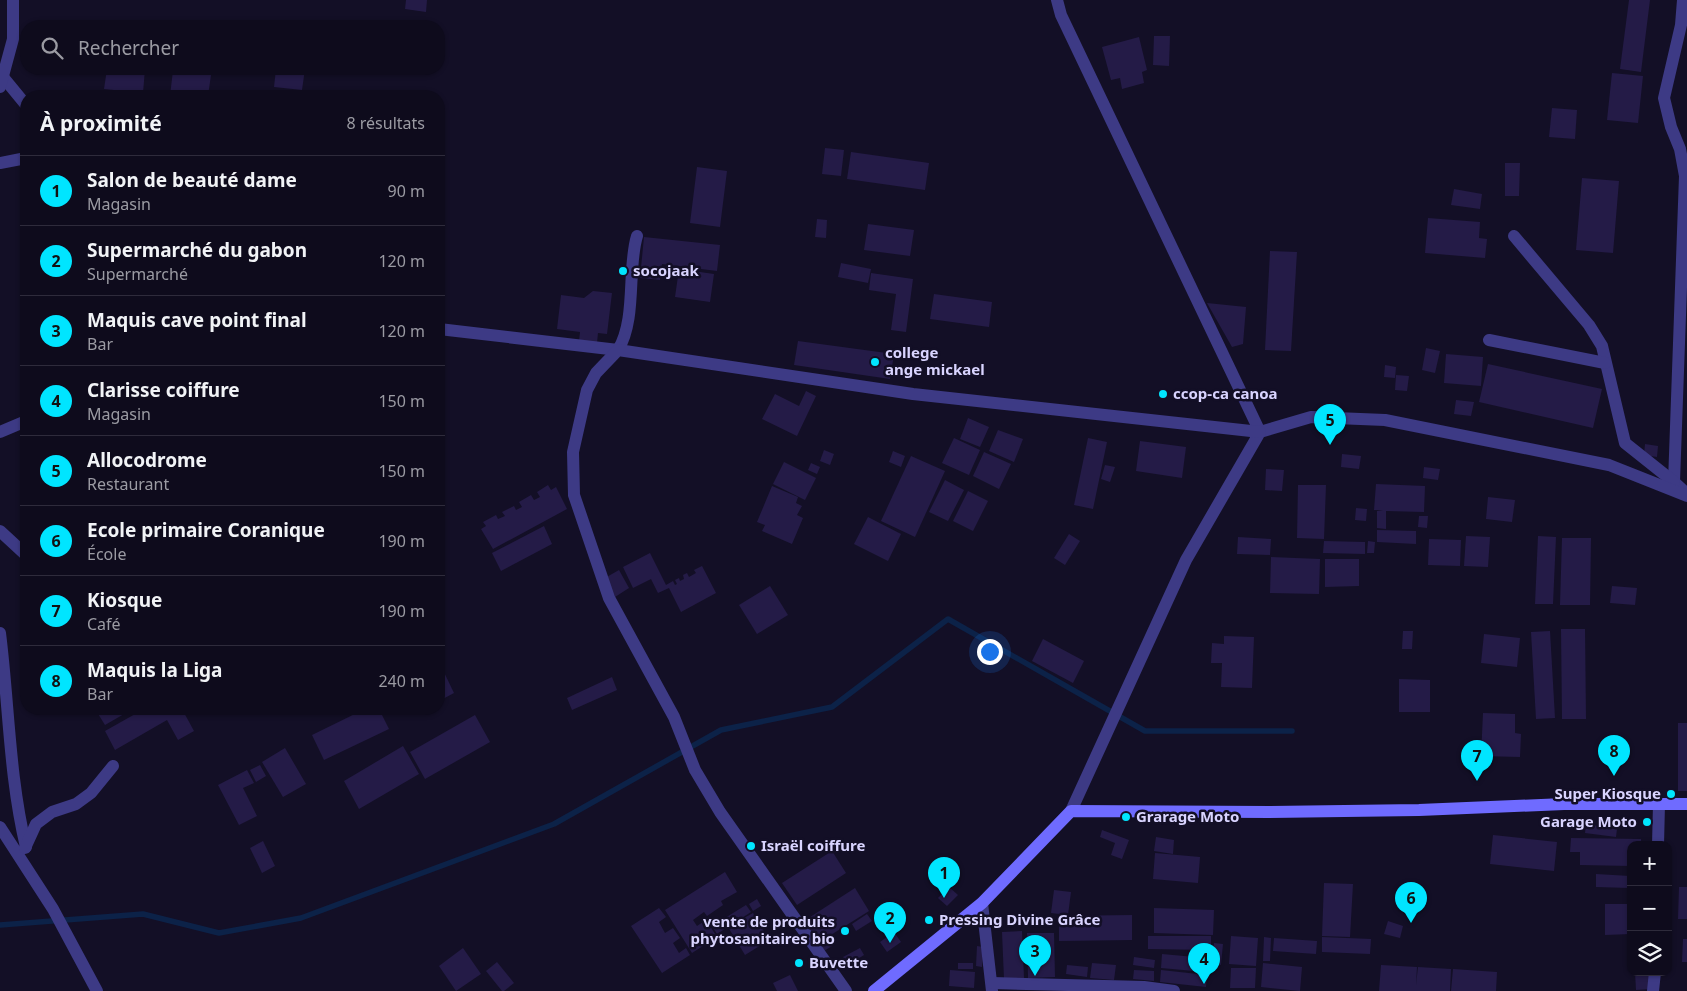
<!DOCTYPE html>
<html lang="fr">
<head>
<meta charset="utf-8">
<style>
	:root { --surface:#0e0b1c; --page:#1c1929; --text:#f1f3f6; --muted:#9b9ba3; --line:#2e2b3b; --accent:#00e5ff }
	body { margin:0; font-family:"Noto Sans",sans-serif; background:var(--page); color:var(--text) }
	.controls { position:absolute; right:15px; bottom:15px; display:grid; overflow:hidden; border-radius:10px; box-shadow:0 1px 4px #0004 }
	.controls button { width:45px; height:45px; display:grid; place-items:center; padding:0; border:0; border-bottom:1px solid var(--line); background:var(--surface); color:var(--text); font:25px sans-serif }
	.you { position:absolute; left:989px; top:651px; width:18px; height:18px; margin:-12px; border:4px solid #fff; border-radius:50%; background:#1a73e8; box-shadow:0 0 0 8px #1a73e833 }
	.badge { display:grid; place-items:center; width:32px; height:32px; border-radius:50%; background:var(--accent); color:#111; font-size:16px; font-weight:700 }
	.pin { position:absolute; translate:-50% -41px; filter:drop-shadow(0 1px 2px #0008) }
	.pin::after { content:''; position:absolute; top:26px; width:18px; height:15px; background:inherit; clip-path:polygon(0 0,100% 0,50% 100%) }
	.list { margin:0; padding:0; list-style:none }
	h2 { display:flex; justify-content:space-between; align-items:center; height:65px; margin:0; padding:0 20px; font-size:21px }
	h2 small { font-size:16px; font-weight:400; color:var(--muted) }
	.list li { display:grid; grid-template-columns:32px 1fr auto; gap:15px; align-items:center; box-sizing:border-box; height:70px; padding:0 20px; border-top:1px solid var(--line) }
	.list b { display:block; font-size:19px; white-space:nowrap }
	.list p { margin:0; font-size:16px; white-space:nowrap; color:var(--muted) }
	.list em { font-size:16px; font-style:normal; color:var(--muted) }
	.icon { flex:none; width:28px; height:28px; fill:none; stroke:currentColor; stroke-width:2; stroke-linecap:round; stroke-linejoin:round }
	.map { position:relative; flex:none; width:1687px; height:991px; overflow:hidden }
	.search { position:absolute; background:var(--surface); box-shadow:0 1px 4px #0004; left:20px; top:20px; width:425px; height:55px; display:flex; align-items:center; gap:12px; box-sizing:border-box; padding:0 18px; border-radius:20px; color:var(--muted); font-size:19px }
	.panel { position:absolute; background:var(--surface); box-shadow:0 1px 4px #0004; left:20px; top:90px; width:425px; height:625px; border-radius:20px }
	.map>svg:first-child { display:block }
</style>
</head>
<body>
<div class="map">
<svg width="1687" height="991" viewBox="0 0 1687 991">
	<rect width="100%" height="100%" fill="#130f26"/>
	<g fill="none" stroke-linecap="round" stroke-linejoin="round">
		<polyline stroke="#0c2248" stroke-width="5.5" points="0,925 143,914 219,933 301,918 554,824 721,730 832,707 948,619 1145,731 1292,731"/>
	</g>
	<g fill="#241b47">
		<polygon points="406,0 427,0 426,12 405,9"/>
		<polygon points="1629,0 1650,0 1641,72 1620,69"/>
		<polygon points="1154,36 1170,36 1169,66 1153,65"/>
		<polygon points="1139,37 1147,70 1142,72 1144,83 1122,89 1120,78 1111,80 1102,47"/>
		<polygon points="107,69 145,69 143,93 104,89"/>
		<polygon points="276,69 305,69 302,90 274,87"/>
		<polygon points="173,70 211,75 208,96 170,96"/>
		<polygon points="1612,73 1643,76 1638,123 1607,120"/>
		<polygon points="1552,108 1577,110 1575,139 1549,137"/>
		<polygon points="825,148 844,150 841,176 822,174"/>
		<polygon points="851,152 929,163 925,190 847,179"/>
		<polygon points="1505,163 1520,163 1519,196 1505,196"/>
		<polygon points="697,167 727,171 720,227 690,223"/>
		<polygon points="1582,178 1619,181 1613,253 1576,250"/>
		<polygon points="1454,189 1482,194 1480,209 1451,205"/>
		<polygon points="1428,218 1480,222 1479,238 1487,239 1485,258 1425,253"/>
		<polygon points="817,219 827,220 826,238 815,237"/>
		<polygon points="868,224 914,230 910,256 864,250"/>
		<polygon points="644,237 720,245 717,271 662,264 660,280 640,278"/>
		<polygon points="1270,251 1297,252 1291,351 1265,350"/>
		<polygon points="841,263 871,269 868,283 838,277"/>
		<polygon points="679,269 714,274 710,302 675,297"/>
		<polygon points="871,273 913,279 906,332 891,330 896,294 869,290"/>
		<polygon points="593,291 612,293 607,334 598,333 597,343 579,341 580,332 557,329 561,295 584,298"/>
		<polygon points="934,294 992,302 989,327 930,319"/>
		<polygon points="1207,303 1246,307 1243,344 1232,347"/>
		<polygon points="798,341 894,354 890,379 794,365"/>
		<polygon points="1426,348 1440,351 1435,373 1422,370"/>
		<polygon points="1446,354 1483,357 1481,386 1444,383"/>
		<polygon points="1488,364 1602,389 1593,428 1479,402"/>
		<polygon points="1385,365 1396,367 1395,378 1384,377"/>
		<polygon points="1396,375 1409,376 1407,391 1395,390"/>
		<polygon points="806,391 816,396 797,436 762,419 775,394 799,406"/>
		<polygon points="1456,400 1474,402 1471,416 1454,414"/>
		<polygon points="968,418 989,427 980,447 960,439"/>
		<polygon points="998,430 1023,439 1014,462 989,451"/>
		<polygon points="954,438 980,450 969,475 942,463"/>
		<polygon points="1088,438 1107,442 1093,509 1074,505"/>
		<polygon points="1140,441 1186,447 1182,478 1136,471"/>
		<polygon points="1645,444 1658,446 1657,457 1644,455"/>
		<polygon points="824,450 834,454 830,465 820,461"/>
		<polygon points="893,451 905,456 901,467 889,462"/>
		<polygon points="984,452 1011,464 999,489 973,476"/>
		<polygon points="1342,454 1361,456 1359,469 1341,467"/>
		<polygon points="911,456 945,471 915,537 881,521"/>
		<polygon points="784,462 816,478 805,500 773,484"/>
		<polygon points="811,463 820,467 817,474 808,470"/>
		<polygon points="1105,465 1115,467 1110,482 1101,479"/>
		<polygon points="1424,467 1440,469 1438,480 1423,478"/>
		<polygon points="1266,469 1284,470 1282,491 1265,490"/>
		<polygon points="945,480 964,490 948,521 929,512"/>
		<polygon points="1376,484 1425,486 1424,512 1386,511 1386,529 1377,528 1377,511 1383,510 1374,510"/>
		<polygon points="548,485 551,490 556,487 567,509 493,549 481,529 486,526 483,522 496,515 498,519 505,516 502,512 514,506 516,510 522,507 519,502 531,495 534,500 540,497 537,492"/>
		<polygon points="1298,485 1326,485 1324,539 1297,538"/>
		<polygon points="772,486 798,497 796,503 802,506 797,515 803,518 792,544 762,531 765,525 757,522"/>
		<polygon points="968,491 988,501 973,531 953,521"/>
		<polygon points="1488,497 1515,500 1512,522 1486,519"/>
		<polygon points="1356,508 1367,509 1366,521 1355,520"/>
		<polygon points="1419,516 1428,516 1427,528 1418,527"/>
		<polygon points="868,517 901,534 888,561 854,544"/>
		<polygon points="544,526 552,544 501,571 492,553"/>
		<polygon points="1377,530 1416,531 1416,544 1377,542"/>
		<polygon points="1069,534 1080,541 1065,565 1054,558"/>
		<polygon points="1466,536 1490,537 1488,567 1464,566"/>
		<polygon points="1538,536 1556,537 1553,604 1535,604"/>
		<polygon points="1238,537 1271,539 1270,555 1237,554"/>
		<polygon points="1562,538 1591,538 1590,605 1560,605"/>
		<polygon points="1429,539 1461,540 1460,566 1428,565"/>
		<polygon points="1324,541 1365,542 1365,554 1323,553"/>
		<polygon points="1368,541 1375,542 1374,553 1367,553"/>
		<polygon points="650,553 666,585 673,581 675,585 677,584 675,580 679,578 680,581 684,579 683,575 687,573 689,577 696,573 694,570 702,566 716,593 681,612 669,588 658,593 651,579 633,588 623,567"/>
		<polygon points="1271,557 1320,559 1319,594 1270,593"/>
		<polygon points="1325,559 1359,559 1359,586 1325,587"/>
		<polygon points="619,570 629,588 615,597 605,578"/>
		<polygon points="770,586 788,615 757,634 739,605"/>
		<polygon points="1612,586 1637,588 1635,605 1610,603"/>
		<polygon points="1561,629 1585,629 1586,719 1562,719"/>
		<polygon points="1403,631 1413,631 1412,649 1402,649"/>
		<polygon points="1550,631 1555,718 1536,719 1531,632"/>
		<polygon points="1484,634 1520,638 1517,667 1481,663"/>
		<polygon points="1224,636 1254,637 1252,688 1221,687 1222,663 1211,663 1212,643 1224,644"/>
		<polygon points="1043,639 1084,661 1073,683 1032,661"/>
		<polygon points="441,666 454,693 439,701 439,667"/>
		<polygon points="612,677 617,690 572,710 567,698"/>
		<polygon points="1399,679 1430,680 1430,712 1399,712"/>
		<polygon points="95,709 130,709 131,710 105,725"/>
		<polygon points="144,709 182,709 194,731 178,740 167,720 115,750 105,731"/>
		<polygon points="365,709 379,709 389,729 324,760 312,735"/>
		<polygon points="1483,713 1515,714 1515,733 1521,734 1520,757 1481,756"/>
		<polygon points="475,715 490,742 425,779 410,752"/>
		<rect x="1678" y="723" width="9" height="68"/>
		<polygon points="403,746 419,774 359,809 344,781"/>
		<polygon points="285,748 306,784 283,797 262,762"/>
		<polygon points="260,765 266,776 256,782 250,770"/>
		<polygon points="247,770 254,783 243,788 257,816 239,825 218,785"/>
		<polygon points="1586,824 1617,829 1616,837 1585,833"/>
		<polygon points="1102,830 1129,840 1122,859 1111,855 1115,843 1100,837"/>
		<polygon points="1493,835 1557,842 1554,871 1490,864"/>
		<polygon points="1156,837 1174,840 1173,854 1154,851"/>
		<polygon points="1571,838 1641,839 1641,845 1631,845 1631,866 1580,865 1580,852 1570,852"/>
		<polygon points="263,841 275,866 262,873 250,848"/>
		<polygon points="832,851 846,873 797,905 782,883"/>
		<polygon points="1155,853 1200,857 1198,883 1153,879"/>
		<polygon points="725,872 737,892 721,901 723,905 707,916 704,912 693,920 697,926 706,920 717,937 692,953 665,910"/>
		<polygon points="1596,874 1630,876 1630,888 1596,887"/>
		<polygon points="1324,883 1353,884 1350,937 1322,936"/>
		<polygon points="949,887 958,895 947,906 938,898"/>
		<polygon points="1679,887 1687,887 1687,919 1678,919"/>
		<polygon points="855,888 869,911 818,943 804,921"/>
		<polygon points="1054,890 1071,892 1068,915 1051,913"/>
		<polygon points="757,899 761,906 753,911 749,904"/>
		<polygon points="1605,904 1631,904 1631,934 1605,935"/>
		<polygon points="746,905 751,912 717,934 712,926"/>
		<polygon points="659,908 666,917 659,922 665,933 673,928 680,938 673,943 679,953 686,948 690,955 662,973 631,926"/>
		<polygon points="1154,908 1214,910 1213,935 1154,933"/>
		<polygon points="753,913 769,940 745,955 728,927"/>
		<polygon points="867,914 872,921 856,931 852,924"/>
		<polygon points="1132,915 1132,940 1059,941 1059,916"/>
		<polygon points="1388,921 1403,926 1400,938 1384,934"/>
		<polygon points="1022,931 1024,978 1004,979 1002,932"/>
		<polygon points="894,932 901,942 887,952 880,942"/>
		<polygon points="1027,933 1054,933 1055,977 1028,978"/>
		<polygon points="1148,936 1211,936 1211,950 1148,949"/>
		<polygon points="1231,936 1258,938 1256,966 1229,964"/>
		<polygon points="1264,937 1271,938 1270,961 1263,961"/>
		<polygon points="1322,937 1371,939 1370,954 1322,952"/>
		<polygon points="1274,938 1317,941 1316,954 1273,951"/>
		<polygon points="828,939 832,946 824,951 820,944"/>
		<polygon points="1683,939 1687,939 1687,962 1682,962"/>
		<polygon points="1214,943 1223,944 1221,965 1212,964"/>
		<polygon points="977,946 983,947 982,967 976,966"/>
		<polygon points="463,948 481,974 456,991 439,966"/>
		<polygon points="860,948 864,955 848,965 843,957"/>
		<polygon points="1162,954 1206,958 1205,972 1161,968"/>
		<polygon points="1134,957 1155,960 1154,968 1133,965"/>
		<polygon points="497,962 514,983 504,991 502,991 486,971"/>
		<rect x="958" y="963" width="15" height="6"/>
		<polygon points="1092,963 1116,965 1114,980 1090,978"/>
		<polygon points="1263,963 1302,967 1300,991 1261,987"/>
		<polygon points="1067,965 1088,967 1087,977 1066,974"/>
		<polygon points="1381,965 1417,967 1416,985 1418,967 1451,969 1450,991 1379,991"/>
		<polygon points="1231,968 1256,968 1255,988 1230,988"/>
		<polygon points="1453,969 1497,972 1496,991 1451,991"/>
		<polygon points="950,970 975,972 974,988 949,986"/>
		<polygon points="1134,970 1154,971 1154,981 1133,979"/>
		<polygon points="1161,970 1207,975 1206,987 1160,982"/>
		<polygon points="1635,972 1650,972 1652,989 1636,990"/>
		<polygon points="790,975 798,991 777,991 773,983"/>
	</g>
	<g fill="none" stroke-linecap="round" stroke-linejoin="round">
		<g stroke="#3d3a85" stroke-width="12">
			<polyline points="1057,0 1061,15 1260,432"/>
			<polyline points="1683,0 1681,25 1664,98 1671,127 1680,149 1685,176 1674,482 1685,492"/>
			<polyline points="3,77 26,105"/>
			<polyline points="0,87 13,39 13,0"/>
			<polyline points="0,163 26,158"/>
			<polyline points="1514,236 1589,325 1602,346 1625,443 1674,482"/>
			<path d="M439,329L618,350C637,319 627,268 637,236"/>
			<polyline points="1489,340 1605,363"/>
			<polyline points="0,432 26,421"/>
			<polyline points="0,531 26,555"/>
			<path d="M0,633C9,705 9,776 26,847"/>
			<polyline points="1071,811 1186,560 1260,432 1311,417 1385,420 1609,465 1687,496"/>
			<polyline points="0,827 53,909 97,991"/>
			<polyline points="1658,845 1659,804"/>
			<polyline points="25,848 36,824 52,812 76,804 91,793 113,766"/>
			<polyline points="982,903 992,991"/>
			<polyline points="992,983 1144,987 1174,991"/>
			<polyline points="846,991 720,812 695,770 674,717 609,598 574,495 573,452 587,390 596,373 618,350 913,394 1260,432"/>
			<polyline points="1653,991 1655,972"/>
		</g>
		<polyline stroke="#6f6bff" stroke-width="12" points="874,991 982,903 1071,811 1270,812 1419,810 1564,804 1687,804"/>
	</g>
	<g fill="#00e5ff" stroke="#130f26" stroke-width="2">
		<circle cx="623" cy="271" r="5"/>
		<circle cx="875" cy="362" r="5"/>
		<circle cx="1163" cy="394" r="5"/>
		<circle cx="1671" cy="794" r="5"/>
		<circle cx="1126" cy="817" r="5"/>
		<circle cx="1647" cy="822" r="5"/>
		<circle cx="751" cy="846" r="5"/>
		<circle cx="929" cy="920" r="5"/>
		<circle cx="845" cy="931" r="5"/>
		<circle cx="799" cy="963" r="5"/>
	</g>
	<g text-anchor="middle" stroke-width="5" stroke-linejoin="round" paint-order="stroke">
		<g font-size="15" font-weight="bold" fill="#d9d4ff" stroke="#130f26" text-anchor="start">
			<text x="633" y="276">socojaak</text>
			<text x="885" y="358">college<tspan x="885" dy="17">ange mickael</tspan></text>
			<text x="1173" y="399">ccop-ca canoa</text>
			<text x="1661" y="799" text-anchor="end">Super Kiosque</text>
			<text x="1136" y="822">Grarage Moto</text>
			<text x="1637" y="827" text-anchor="end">Garage Moto</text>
			<text x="761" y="851">Israël coiffure</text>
			<text x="939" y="925">Pressing Divine Grâce</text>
			<text x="835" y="927" text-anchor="end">vente de produits<tspan x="835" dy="17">phytosanitaires bio</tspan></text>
			<text x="809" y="968">Buvette</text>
		</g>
	</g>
</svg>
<div class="controls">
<button>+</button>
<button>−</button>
<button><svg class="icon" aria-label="layers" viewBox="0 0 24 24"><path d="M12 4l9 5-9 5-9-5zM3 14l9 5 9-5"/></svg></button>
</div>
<div class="you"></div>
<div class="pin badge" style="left:944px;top:898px">1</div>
<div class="pin badge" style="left:890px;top:943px">2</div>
<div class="pin badge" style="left:1035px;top:976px">3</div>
<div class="pin badge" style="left:1204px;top:984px">4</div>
<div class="pin badge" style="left:1330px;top:445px">5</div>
<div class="pin badge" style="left:1411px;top:923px">6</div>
<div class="pin badge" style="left:1477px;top:781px">7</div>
<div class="pin badge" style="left:1614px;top:776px">8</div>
<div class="search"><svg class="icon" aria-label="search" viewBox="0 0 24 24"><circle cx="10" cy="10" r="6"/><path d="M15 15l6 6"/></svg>Rechercher</div>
<section class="panel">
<h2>À proximité<small>8 résultats</small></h2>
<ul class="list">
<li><span class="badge">1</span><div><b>Salon de beauté dame</b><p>Magasin</p></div><em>90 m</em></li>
<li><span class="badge">2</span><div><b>Supermarché du gabon</b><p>Supermarché</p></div><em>120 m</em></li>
<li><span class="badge">3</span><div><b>Maquis cave point final</b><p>Bar</p></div><em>120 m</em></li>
<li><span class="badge">4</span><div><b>Clarisse coiffure</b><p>Magasin</p></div><em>150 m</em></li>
<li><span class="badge">5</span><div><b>Allocodrome</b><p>Restaurant</p></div><em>150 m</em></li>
<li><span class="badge">6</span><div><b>Ecole primaire Coranique</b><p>École</p></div><em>190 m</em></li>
<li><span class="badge">7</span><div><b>Kiosque</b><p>Café</p></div><em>190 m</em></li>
<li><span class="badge">8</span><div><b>Maquis la Liga</b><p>Bar</p></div><em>240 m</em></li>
</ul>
</section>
</div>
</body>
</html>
